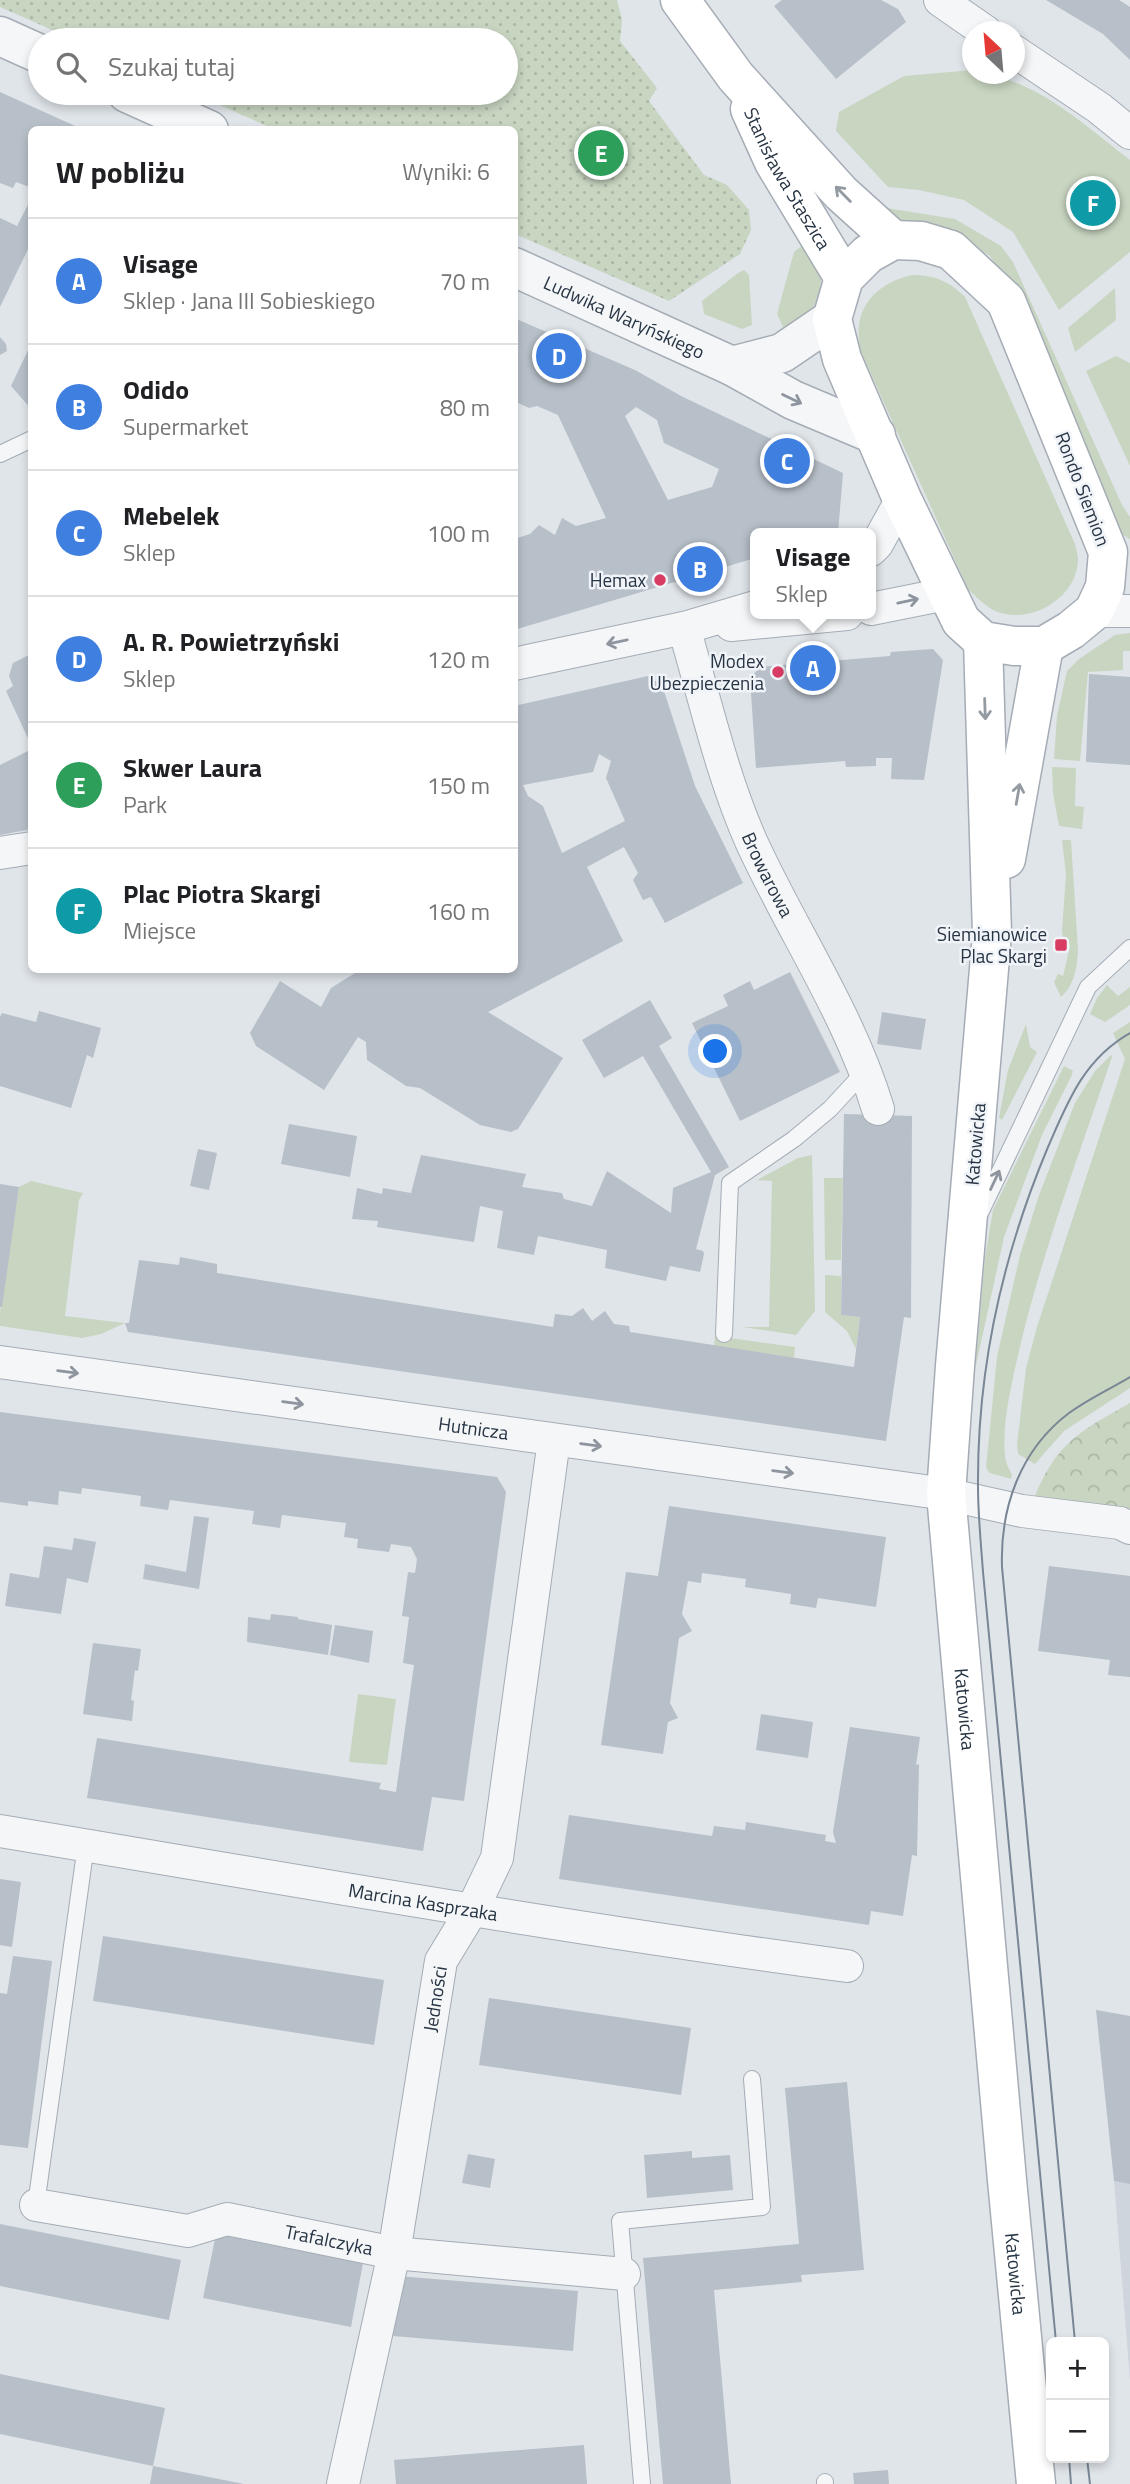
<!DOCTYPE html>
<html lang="pl">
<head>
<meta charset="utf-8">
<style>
	:root { --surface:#fff; --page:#f2f2f2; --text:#202124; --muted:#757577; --line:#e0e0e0; --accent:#ea580c }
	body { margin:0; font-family:"Titillium Web",sans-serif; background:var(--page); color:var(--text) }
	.controls { position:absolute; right:21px; bottom:21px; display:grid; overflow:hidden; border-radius:10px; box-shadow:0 4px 10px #0003 }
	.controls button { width:63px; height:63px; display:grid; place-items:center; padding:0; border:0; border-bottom:2px solid var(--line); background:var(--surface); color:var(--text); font:35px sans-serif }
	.compass { position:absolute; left:962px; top:21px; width:63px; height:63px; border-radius:50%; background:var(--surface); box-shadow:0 4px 10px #0003; rotate:334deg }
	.you { position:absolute; left:716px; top:1052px; width:24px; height:24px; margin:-18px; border:5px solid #fff; border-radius:50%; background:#1a73e8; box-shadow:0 0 0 10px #1a73e833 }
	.badge { display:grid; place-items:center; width:46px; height:46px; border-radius:50%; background:var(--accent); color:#fff; font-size:23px; font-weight:700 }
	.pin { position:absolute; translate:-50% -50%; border:4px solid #fff; box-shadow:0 2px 7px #0006 }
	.popup { position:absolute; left:750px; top:528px; width:126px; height:91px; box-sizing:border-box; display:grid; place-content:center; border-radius:10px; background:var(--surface); filter:drop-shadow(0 2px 5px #0005); font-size:23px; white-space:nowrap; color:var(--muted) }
	.popup b { font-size:26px; color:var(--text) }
	.popup::after { content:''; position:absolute; left:50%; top:100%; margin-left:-14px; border:14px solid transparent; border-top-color:var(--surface) }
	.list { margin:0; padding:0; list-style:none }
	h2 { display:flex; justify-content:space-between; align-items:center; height:91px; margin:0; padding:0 28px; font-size:30px }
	h2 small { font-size:23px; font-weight:400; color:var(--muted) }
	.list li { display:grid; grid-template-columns:46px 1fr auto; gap:21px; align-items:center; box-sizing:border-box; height:126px; padding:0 28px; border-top:2px solid var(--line) }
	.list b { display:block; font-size:26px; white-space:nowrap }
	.list p { margin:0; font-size:23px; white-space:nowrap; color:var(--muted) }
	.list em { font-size:23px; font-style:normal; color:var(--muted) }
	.icon { flex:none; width:38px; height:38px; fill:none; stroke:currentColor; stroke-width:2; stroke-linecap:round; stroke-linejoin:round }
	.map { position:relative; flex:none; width:1130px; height:2484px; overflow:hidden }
	.search { position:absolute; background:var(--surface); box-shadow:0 4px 10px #0003; left:28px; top:28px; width:490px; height:77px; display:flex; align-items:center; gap:18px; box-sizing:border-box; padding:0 24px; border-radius:38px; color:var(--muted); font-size:26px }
	.panel { position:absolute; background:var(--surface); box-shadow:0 4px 10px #0003; left:28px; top:126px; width:490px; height:847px; border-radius:10px }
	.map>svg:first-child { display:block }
</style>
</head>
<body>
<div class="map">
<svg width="1130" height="2484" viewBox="0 0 1130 2484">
	<defs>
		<pattern id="forest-crowns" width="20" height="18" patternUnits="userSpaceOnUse" patternTransform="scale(1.75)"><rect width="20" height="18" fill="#c8d5c1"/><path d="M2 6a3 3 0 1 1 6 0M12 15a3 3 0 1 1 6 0" fill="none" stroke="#acb7a7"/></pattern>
		<pattern id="park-dots" width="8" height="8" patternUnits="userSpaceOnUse" patternTransform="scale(1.75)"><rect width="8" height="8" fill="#c8d5c1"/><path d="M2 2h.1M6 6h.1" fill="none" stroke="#acb7a7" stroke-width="1.8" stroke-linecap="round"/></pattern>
	</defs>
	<rect width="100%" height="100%" fill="#e0e5ea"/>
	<polygon fill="#ced5dd" points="1114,2181 1130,2184 1130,2380"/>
	<g fill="#c8d5c1">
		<path d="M972,70V74C1032,74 1085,126 1130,160V252L1059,310L1013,232L964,200L919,190L888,187L836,131L839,112L904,76Z"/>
		<polygon points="874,206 955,219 1001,246 1013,262 1122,505 1130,517 1130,539 1118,532 1009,288 990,256 965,242 896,222"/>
		<polygon points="810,239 822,273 820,291 814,306 802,322 784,329 777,314 794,252"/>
		<polygon points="744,270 749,275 752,325 742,329 704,314 702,301 738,273"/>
		<path d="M912,275C934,275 949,281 965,297L1075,544C1076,549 1078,555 1078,560C1077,599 1028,627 993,610C984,605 975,596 968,589L861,352C851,311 873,284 912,275Z"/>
		<polygon points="1115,288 1116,320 1075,352 1068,328"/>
		<polygon points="1116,356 1130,363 1130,466 1086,371"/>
		<polygon points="1130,633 1130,651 1123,651 1123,670 1088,672 1080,761 1054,759 1057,716 1067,671 1079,659 1115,635"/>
		<polygon points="1052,767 1076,768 1075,806 1084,807 1082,829 1059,826 1053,793"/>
		<path d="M1062,840H1071L1078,951C1077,968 1074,986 1061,997L1054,982L1058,974L1063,976L1070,946L1063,938L1062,931L1066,874Z"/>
		<polygon points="1107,985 1118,996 1130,987 1130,1005 1105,1022 1090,1014 1097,998"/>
		<polygon points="1130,1022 1130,1388 1064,1431 1035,1464 1018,1454 1017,1445 1026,1368 1037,1327 1125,1059 1113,1033"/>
		<polygon points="1026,1024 1030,1047 1037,1052 1002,1120 999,1118 1008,1070"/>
		<path d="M1111,1055L1112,1057C1078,1158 1039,1260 1016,1364C1010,1392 1002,1426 1005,1455C1005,1462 1009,1468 1012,1475L1011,1479L990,1473L986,1468L997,1357L1020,1255L1039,1195L1075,1103L1095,1071Z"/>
		<polygon points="1064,1066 1073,1071 1071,1077 1042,1135 1004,1237 975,1370 985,1258 993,1210"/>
		<polygon points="812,1155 815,1311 796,1335 743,1327 769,1327 772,1181 757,1180 798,1158"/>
		<polygon points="824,1178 843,1178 841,1260 825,1260"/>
		<polygon points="31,1181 83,1193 79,1200 65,1316 125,1323 101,1334 82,1338 0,1326 0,1312 19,1187"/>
		<polygon points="825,1275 841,1276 841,1315 860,1317 856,1349 847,1331 825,1312"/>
		<polygon points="715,1336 795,1347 794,1358 714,1346"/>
		<polygon points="358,1694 396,1699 387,1765 349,1762"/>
	</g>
	<path fill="url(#forest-crowns)" d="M1130,1403V1510L1035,1496C1058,1441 1081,1431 1130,1403Z"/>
	<polygon fill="url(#park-dots)" points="0,0 617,0 622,20 620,41 657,88 649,101 704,175 727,185 749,210 751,230 740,254 669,301 515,234 514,130 274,129 192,93 506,93 506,40 75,40 0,7"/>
	<g fill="#b7bfc8" fill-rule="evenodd">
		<polygon points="782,0 881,0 898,9 906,22 836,79 774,6"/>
		<polygon points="1046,0 1119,0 1130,7 1130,60 1103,34"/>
		<polygon points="0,92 84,130 32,130 32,188 16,182 13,188 0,183"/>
		<polygon points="32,197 32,241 0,307 0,218 17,226"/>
		<path d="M514,318L635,370L683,397L843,473L838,533H755V558L514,630V539L530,534L539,525L555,535L562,518L576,526L606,518L558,415L537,406L529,408L514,401ZM636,407L657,420L664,443L719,469L712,487L668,500L625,416Z"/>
		<polygon points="0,337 6,344 7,351 0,355"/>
		<polygon points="32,342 32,410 11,386"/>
		<polygon points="933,649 943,660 924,780 891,779 892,758 876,758 876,766 846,767 845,761 756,768 750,678 760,667 890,656 891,652"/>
		<polygon points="29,655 32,660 32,747 6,691 13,686 9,676 13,663"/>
		<polygon points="1089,674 1130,677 1130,765 1086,762"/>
		<path d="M648,676L662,685L695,786L743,883L665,923L651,897L643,900L633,880L638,873L624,847L587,867L623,941L488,1012L563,1058L518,1129L511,1132L480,1125L420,1088L406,1086L367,1060L366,1042L358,1037L324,1090L256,1046L250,1033L280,981L321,1007L331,988L360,970H514V706ZM599,754L611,761L606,778L625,821L562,853L543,806L528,796L523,785L593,772Z"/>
		<polygon points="32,749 32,829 0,835 0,765"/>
		<polygon points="790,972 840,1072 740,1121 692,1023 728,1006 723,995 750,981 754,990"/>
		<polygon points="650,1000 672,1038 659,1046 729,1167 715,1175 696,1249 703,1251 704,1254 700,1272 670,1266 666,1281 605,1268 607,1250 538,1236 534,1255 497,1248 503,1211 480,1206 474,1242 377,1227 378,1221 352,1219 357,1188 382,1194 383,1188 411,1193 421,1155 526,1174 522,1187 562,1193 564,1199 592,1206 607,1171 671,1213 673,1188 711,1172 643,1056 604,1078 582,1040"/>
		<polygon points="39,1011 101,1028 93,1058 87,1055 71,1108 0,1086 0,1017 2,1013 36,1022"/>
		<polygon points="882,1012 926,1019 921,1050 877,1044"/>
		<polygon points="844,1114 912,1116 911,1318 904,1317 886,1441 128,1332 125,1323 129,1323 139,1260 179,1265 180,1257 217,1264 217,1273 553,1327 555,1314 572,1316 583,1308 592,1321 605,1311 614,1324 629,1326 630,1332 854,1367 860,1317 841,1315"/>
		<polygon points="289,1124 357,1136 350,1177 281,1164"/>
		<polygon points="198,1149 217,1153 209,1190 190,1186"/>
		<polygon points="0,1184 19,1187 2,1307 0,1307"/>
		<polygon points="0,1412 497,1477 506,1492 464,1801 432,1797 423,1851 87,1798 97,1738 381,1783 379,1789 396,1792 414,1665 403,1663 409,1617 402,1616 408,1572 415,1573 417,1559 411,1547 391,1544 389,1552 357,1548 358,1539 344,1537 346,1523 282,1515 280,1528 252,1524 254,1511 170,1500 168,1510 140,1506 141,1496 82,1488 81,1494 59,1491 58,1505 28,1501 28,1506 0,1502"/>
		<polygon points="669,1506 886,1537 876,1607 818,1598 816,1608 790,1604 791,1594 745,1587 746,1579 702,1573 701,1583 688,1581 682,1614 692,1631 679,1638 670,1703 678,1718 668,1722 663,1754 601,1745 626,1572 658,1576"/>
		<polygon points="194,1516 209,1518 199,1589 143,1579 145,1564 186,1572"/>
		<polygon points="74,1538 96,1542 88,1583 67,1578 61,1614 5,1606 10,1573 39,1578 44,1546 72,1550"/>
		<polygon points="1049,1566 1130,1576 1130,1677 1108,1675 1110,1660 1038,1651"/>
		<polygon points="271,1614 298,1617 298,1619 332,1625 328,1655 247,1642 248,1617 270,1620"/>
		<polygon points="335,1625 373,1631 369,1663 330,1655"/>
		<polygon points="93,1643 141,1649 138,1671 135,1670 131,1700 134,1701 132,1721 83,1714"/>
		<polygon points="761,1714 813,1722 808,1758 756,1750"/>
		<polygon points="850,1727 920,1737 916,1765 919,1764 917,1856 912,1855 903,1916 871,1911 869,1925 559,1879 569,1815 712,1836 714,1826 745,1830 746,1822 826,1835 825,1841 836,1843 833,1832"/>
		<polygon points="0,1879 21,1882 12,1947 0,1945"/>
		<polygon points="103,1936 384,1980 374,2045 93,2001"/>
		<polygon points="13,1956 52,1961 28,2148 0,2145 0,1993 7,1994"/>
		<polygon points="489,1998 691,2028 681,2095 479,2065"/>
		<polygon points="1096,2010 1130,2016 1130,2184 1114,2181"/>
		<polygon points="847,2082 864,2270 801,2275 802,2282 714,2290 731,2484 663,2484 643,2258 799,2244 785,2088"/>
		<polygon points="692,2151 692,2158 730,2155 733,2190 647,2198 644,2155"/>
		<polygon points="468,2154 495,2159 490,2188 462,2183"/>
		<polygon points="0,2224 181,2260 169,2320 0,2286"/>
		<polygon points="216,2234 363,2263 351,2327 203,2298"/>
		<polygon points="398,2276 578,2291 573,2351 393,2336"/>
		<polygon points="0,2374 165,2408 153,2466 244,2484 150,2484 153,2466 0,2434"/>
		<polygon points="584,2445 587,2484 396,2484 394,2460"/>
		<polygon points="888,2470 889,2484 854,2484 853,2473"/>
	</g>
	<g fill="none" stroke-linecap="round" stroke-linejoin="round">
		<g stroke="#a5acb5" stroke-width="18">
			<g id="service">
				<polyline points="0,454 32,439"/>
				<polyline points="981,1211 1088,987 1130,948"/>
				<polyline points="724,1334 730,1183 794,1139 830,1109 866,1070"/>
				<polyline points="36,2205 86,1845"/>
				<polyline points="825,2482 825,2484"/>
				<polyline points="642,2484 620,2221 762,2207 752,2079"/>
			</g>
		</g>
		<g stroke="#a5acb5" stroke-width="34">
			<g id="minor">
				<polyline points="940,0 986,32"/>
				<polyline points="1014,51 1099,108 1130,133"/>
				<polyline points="871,550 877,544 902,499"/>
				<polyline points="871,609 946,594"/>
				<polyline points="1094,611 1130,611"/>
				<polyline points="731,625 847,614"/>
				<path id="s1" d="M684,628C705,699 721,773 751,841C792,931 849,1013 878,1109"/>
				<polyline points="514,664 684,628 755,607"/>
				<polyline points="0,853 32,848"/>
				<path id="s2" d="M0,1362L946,1494L1022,1511L1120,1523L1130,1528"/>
				<path id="s3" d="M0,1831C282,1878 563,1928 847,1966"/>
				<path id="s4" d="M36,2205L188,2231L227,2219L394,2253L624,2274"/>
				<path id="s5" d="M343,2484L394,2253L441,1961L472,1910L497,1858L554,1440"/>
			</g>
		</g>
		<g stroke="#a5acb5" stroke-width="41">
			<g id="tertiary">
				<polyline points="0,36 40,54"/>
				<polyline points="127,93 209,130"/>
				<path id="s6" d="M514,267L732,366L793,400L876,435"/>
				<polyline points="732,366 782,353 832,319"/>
			</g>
		</g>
		<g stroke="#a5acb5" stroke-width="41">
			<g id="secondary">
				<polyline points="680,0 736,77 841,193 893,240"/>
				<path id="s7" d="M750,109L774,162L844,278"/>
				<polygon points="893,240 921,241 951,250 1006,301 1108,552 1105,587 1094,611 1071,630 1044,646 1014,646 983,641 961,621 902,499 842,359 832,319 844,278 868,254"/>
				<path id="s8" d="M983,641L992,934L955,1366L946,1494L1007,2180L1036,2484"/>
				<polyline points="1006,859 1044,646"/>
			</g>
		</g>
		<use href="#service" stroke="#f4f6f8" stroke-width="16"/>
		<use href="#minor" stroke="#f4f6f8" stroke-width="32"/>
		<use href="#tertiary" stroke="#f4f6f8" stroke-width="38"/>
		<use href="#secondary" stroke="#fff" stroke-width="38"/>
		<g stroke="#798695" stroke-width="2">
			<path d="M1056,2342L983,1572C981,1544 978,1515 978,1487C977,1370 1003,1254 1048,1147C1068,1101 1084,1059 1130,1033"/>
			<path d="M1075,2342L1002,1567C1000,1508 1020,1450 1069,1413C1088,1399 1110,1389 1130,1377"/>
			<polyline points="1069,2458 1071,2484"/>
			<polyline points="1087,2458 1090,2484"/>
		</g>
	</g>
	<defs><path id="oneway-shaft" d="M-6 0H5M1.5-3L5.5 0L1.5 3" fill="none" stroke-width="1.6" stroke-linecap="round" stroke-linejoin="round" transform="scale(1.75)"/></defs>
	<g stroke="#939aa1">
		<use href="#oneway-shaft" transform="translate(843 194) rotate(-135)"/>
		<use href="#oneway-shaft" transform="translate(985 709) rotate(88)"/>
		<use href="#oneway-shaft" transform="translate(1018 794) rotate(-80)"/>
	</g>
	<g stroke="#8e959e">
		<use href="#oneway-shaft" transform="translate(792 399) rotate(26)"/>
		<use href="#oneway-shaft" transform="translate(908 601) rotate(-12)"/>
		<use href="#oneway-shaft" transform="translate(617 642) rotate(168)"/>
		<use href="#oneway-shaft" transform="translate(995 1180) rotate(-65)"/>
		<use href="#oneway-shaft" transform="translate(68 1372) rotate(8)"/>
		<use href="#oneway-shaft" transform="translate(293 1403) rotate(8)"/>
		<use href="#oneway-shaft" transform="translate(591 1445) rotate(8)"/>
		<use href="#oneway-shaft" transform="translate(783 1472) rotate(8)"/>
	</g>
	<g fill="#d93c63" stroke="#f0f4f8" stroke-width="2.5">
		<circle cx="660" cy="580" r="7"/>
		<circle cx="778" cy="672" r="7"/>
		<rect x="1054" y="938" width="14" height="14" rx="3.5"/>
	</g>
	<g text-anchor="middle" stroke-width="5" stroke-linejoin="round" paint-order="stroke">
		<g font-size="19" fill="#273443" stroke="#f0f4f8">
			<text dy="7" stroke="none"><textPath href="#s7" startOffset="79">Stanisława Staszica</textPath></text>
			<text dy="7" stroke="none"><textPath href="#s6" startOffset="121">Ludwika Waryńskiego</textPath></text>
			<text transform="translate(1083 489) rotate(69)" y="7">Rondo Siemion</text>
			<text dy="7" stroke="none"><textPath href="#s1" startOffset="261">Browarowa</textPath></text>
			<text transform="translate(975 1144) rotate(-85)" y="7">Katowicka</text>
			<text dy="7" stroke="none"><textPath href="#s2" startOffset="478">Hutnicza</textPath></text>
			<text dy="7" stroke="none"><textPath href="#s8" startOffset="1071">Katowicka</textPath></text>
			<text dy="7" stroke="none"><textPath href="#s3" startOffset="429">Marcina Kasprzaka</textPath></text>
			<text dy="7" stroke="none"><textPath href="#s5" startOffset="494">Jedności</textPath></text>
			<text dy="7" stroke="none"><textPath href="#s4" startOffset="299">Trafalczyka</textPath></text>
			<text dy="7" stroke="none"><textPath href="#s8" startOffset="1638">Katowicka</textPath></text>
		</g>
		<g font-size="19" fill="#273443" stroke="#f0f4f8" text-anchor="end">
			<text x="646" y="587">Hemax</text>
			<text x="764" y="668">Modex<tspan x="764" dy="22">Ubezpieczenia</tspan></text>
			<text x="1047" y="941">Siemianowice<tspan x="1047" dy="22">Plac Skargi</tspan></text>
		</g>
	</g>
</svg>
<div class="controls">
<button>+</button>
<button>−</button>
</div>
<svg class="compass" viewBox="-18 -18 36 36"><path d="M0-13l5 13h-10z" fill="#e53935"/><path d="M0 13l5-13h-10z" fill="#757577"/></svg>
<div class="you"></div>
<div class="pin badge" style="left:813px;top:668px;background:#3f7fe0">A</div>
<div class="popup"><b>Visage</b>Sklep</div>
<div class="pin badge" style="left:700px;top:569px;background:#3f7fe0">B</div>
<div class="pin badge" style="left:787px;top:461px;background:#3f7fe0">C</div>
<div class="pin badge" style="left:559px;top:356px;background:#3f7fe0">D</div>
<div class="pin badge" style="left:601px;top:153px;background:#2e9e5b">E</div>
<div class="pin badge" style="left:1093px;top:203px;background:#0f9aa8">F</div>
<div class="search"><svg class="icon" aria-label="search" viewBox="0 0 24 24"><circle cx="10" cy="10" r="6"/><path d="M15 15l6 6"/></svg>Szukaj tutaj</div>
<section class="panel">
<h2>W pobliżu<small>Wyniki: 6</small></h2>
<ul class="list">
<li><span class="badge" style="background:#3f7fe0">A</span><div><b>Visage</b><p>Sklep · Jana III Sobieskiego</p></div><em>70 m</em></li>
<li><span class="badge" style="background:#3f7fe0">B</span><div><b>Odido</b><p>Supermarket</p></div><em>80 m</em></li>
<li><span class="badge" style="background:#3f7fe0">C</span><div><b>Mebelek</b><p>Sklep</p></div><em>100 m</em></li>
<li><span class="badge" style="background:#3f7fe0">D</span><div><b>A. R. Powietrzyński</b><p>Sklep</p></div><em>120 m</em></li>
<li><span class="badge" style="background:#2e9e5b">E</span><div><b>Skwer Laura</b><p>Park</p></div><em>150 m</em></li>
<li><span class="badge" style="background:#0f9aa8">F</span><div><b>Plac Piotra Skargi</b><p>Miejsce</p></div><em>160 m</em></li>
</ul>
</section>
</div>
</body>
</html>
